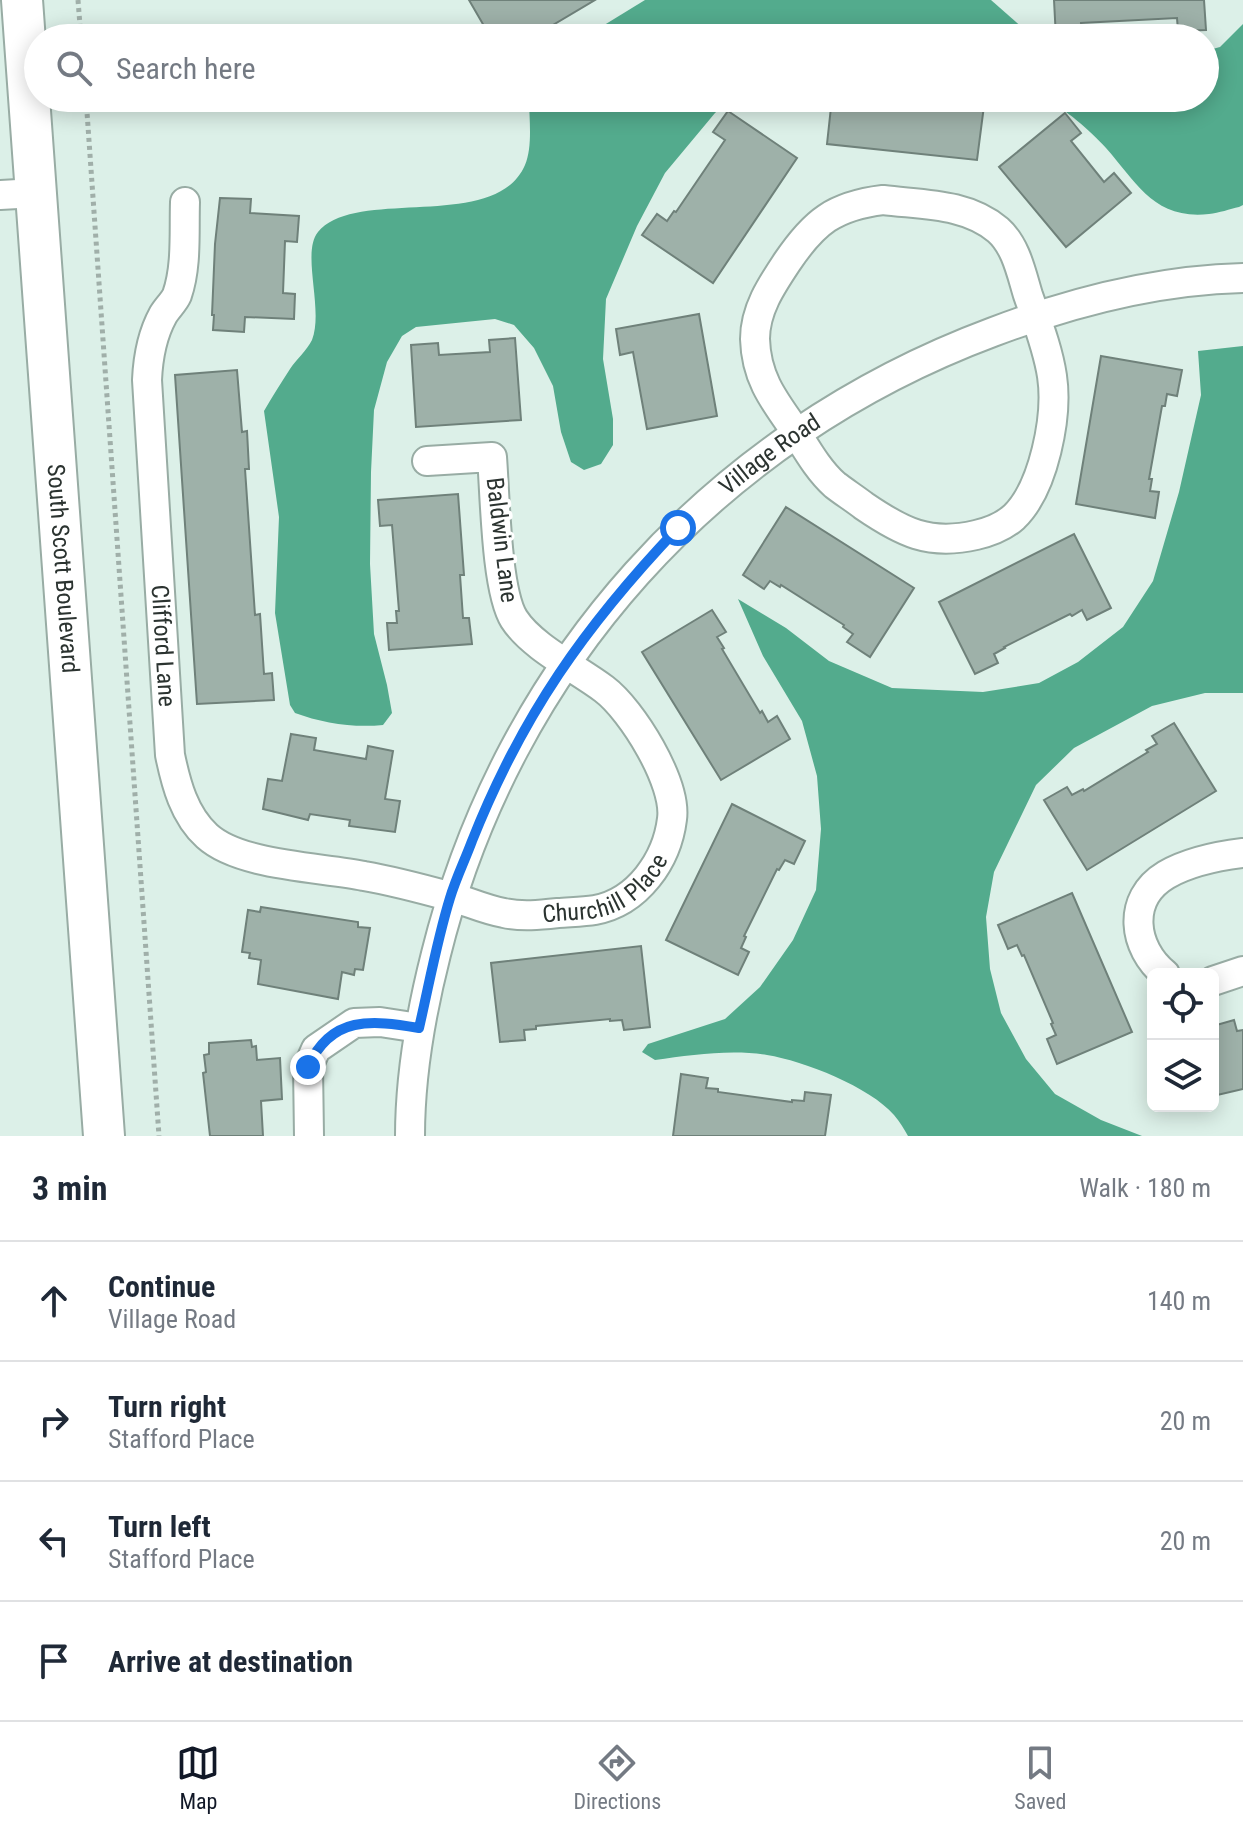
<!DOCTYPE html>
<html lang="en">
<head>
<meta charset="utf-8">
<style>
	:root { --surface:#fff; --page:#f2f2f3; --text:#1f2937; --muted:#747a83; --line:#e0e1e3; --accent:#111827 }
	body { margin:0; font-family:"Roboto Condensed",sans-serif; background:var(--page); color:var(--text) }
	.controls { position:absolute; right:24px; bottom:24px; display:grid; overflow:hidden; border-radius:12px; box-shadow:0 4px 20px #0003 }
	.controls button { width:72px; height:72px; display:grid; place-items:center; padding:0; border:0; border-bottom:2px solid var(--line); background:var(--surface); color:var(--text); font:40px sans-serif }
	.stop { position:absolute; width:24px; height:24px; margin:-18px; border:6px solid #1a73e8; border-radius:50%; background:#fff }
	.stop.end { background:#1a73e8; border-color:#fff; box-shadow:0 2px 8px #0008 }
	.list { margin:0; padding:0; list-style:none }
	h2 { display:flex; justify-content:space-between; align-items:center; height:104px; margin:0; padding:0 32px; font-size:34px }
	h2 small { font-size:26px; font-weight:400; color:var(--muted) }
	.list li { display:grid; grid-template-columns:52px 1fr auto; gap:24px; align-items:center; box-sizing:border-box; height:120px; padding:0 32px; border-top:2px solid var(--line) }
	.list b { display:block; font-size:30px; white-space:nowrap }
	.list p { margin:0; font-size:26px; white-space:nowrap; color:var(--muted) }
	.list em { font-size:26px; font-style:normal; color:var(--muted) }
	.icon { flex:none; width:44px; height:44px; fill:none; stroke:currentColor; stroke-width:2; stroke-linecap:round; stroke-linejoin:round }
	.map { position:relative; flex:none; width:1243px; height:1136px; overflow:hidden }
	.search { position:absolute; background:var(--surface); box-shadow:0 4px 20px #0003; left:24px; right:24px; top:24px; height:88px; display:flex; align-items:center; gap:20px; box-sizing:border-box; padding:0 28px; border-radius:44px; color:var(--muted); font-size:30px }
	.sheet { height:584px; background:var(--surface) }
	nav { display:flex; justify-content:space-around; align-items:center; box-sizing:border-box; height:112px; border-top:2px solid var(--line); background:var(--surface); font-size:22px; color:var(--muted) }
	nav a { display:grid; justify-items:center; gap:4px }
	nav .on { color:var(--accent) }
	.map>svg:first-child { display:block }
</style>
</head>
<body>
<div class="map">
<svg width="1243" height="1136" viewBox="0 0 1243 1136">
	<rect width="100%" height="100%" fill="#dcf0e8"/>
	<g fill="#53ab8d">
		<polygon points="645,0 991,0 1034,38 583,38"/>
		<path d="M1243,24V205L1239,207C1230,209 1219,213 1209,214C1154,220 1137,183 1106,148C1090,130 1065,109 1044,98H1205V51L1220,47Z"/>
		<path d="M529,98H731L715,113L665,173L637,226L606,299L603,359L613,419V445L601,464L584,470L571,462L561,432L553,386L534,348L514,325L495,319L416,327L402,336L387,362L374,410L371,472L370,564L374,634L387,685L392,713L383,725C353,728 322,723 295,713L290,705L275,613L279,517L264,411C272,397 281,383 290,369C296,360 307,350 312,340C324,309 301,253 318,232C356,186 496,233 525,165C533,146 529,118 529,98Z"/>
		<path d="M1243,346V693H1205L1152,706L1074,748L1036,785L994,872L986,917L990,969L1001,1013L1026,1059L1055,1094L1101,1120L1142,1136H908C904,1129 900,1122 894,1115C870,1087 804,1061 767,1055C731,1049 691,1055 655,1060L642,1052L648,1044L725,1019L760,987L793,940L816,890L821,829L817,776L802,721L763,656L738,599L786,628L829,661L892,688L983,692L1039,683L1078,662L1123,627L1153,581L1179,492L1201,395L1198,351Z"/>
	</g>
	<g fill="#9eb1a9" stroke="#6f817a" stroke-width="2">
		<polygon points="469,0 595,0 531,38 491,38"/>
		<polygon points="1054,0 1204,0 1206,30 1178,31 1177,18 1081,23 1082,37 1056,38"/>
		<polygon points="832,98 985,98 977,160 827,144"/>
		<polygon points="728,111 797,158 713,283 642,235 657,214 667,221 674,211 676,212 725,140 713,132"/>
		<polygon points="1065,113 1081,133 1071,141 1104,182 1114,173 1131,193 1066,247 999,167"/>
		<polygon points="220,198 251,199 250,213 299,216 297,242 285,241 283,293 295,294 294,319 245,317 244,332 213,330 214,315 212,315 215,244"/>
		<polygon points="699,314 717,416 647,429 633,352 620,355 616,329"/>
		<polygon points="515,338 521,420 416,427 411,345 438,343 439,355 490,352 489,340"/>
		<polygon points="1101,356 1182,370 1177,396 1167,394 1165,406 1162,406 1149,479 1152,479 1150,491 1159,492 1155,518 1076,504"/>
		<polygon points="237,370 242,432 247,431 249,469 245,469 255,615 260,614 264,674 272,673 274,700 197,704 175,375"/>
		<polygon points="458,494 464,575 460,575 463,618 469,618 472,644 389,650 387,623 397,623 396,611 399,611 392,525 380,526 378,500"/>
		<polygon points="786,507 914,588 870,657 847,642 853,634 843,627 844,625 781,585 780,587 770,581 764,589 743,575"/>
		<polygon points="1074,534 1111,608 1087,620 1082,610 1072,616 1070,614 1004,647 1005,648 994,654 998,663 975,674 939,602"/>
		<polygon points="712,610 726,632 717,637 724,648 722,649 760,713 762,711 768,722 777,716 790,739 721,780 642,652"/>
		<polygon points="1174,723 1216,791 1087,870 1044,800 1067,787 1072,795 1083,789 1084,791 1148,752 1146,750 1157,744 1152,736"/>
		<polygon points="291,734 316,738 314,750 366,759 368,746 393,751 385,799 400,801 395,832 349,826 350,820 310,814 308,820 263,809 268,779 282,781"/>
		<polygon points="732,804 805,841 794,864 785,860 779,870 777,869 744,936 746,937 741,948 749,952 738,975 666,940"/>
		<polygon points="1072,893 1132,1032 1057,1064 1047,1039 1056,1035 1051,1024 1053,1023 1024,955 1022,956 1017,945 1008,949 998,925"/>
		<polygon points="261,907 358,922 358,927 370,928 363,970 355,969 354,975 342,972 338,999 258,984 261,960 249,958 250,953 242,952 248,910 260,912"/>
		<polygon points="641,946 650,1027 624,1030 622,1020 610,1021 610,1019 536,1026 536,1029 524,1030 525,1040 500,1042 491,963"/>
		<polygon points="1234,1020 1237,1031 1243,1030 1243,1089 1213,1096 1213,1026"/>
		<polygon points="251,1040 252,1047 256,1046 257,1060 280,1058 282,1099 261,1101 263,1136 210,1136 203,1073 206,1072 204,1055 209,1054 209,1043"/>
		<polygon points="681,1074 708,1078 706,1088 718,1089 718,1092 792,1102 792,1100 804,1101 805,1092 831,1095 825,1136 673,1136"/>
	</g>
	<g fill="none" stroke-linecap="round" stroke-linejoin="round">
		<g stroke="#98aca4" stroke-width="32">
			<g id="street">
				<polyline points="0,195 36,193"/>
				<path d="M883,200C923,205 966,203 998,230C1016,246 1021,272 1028,295C1037,321 1048,349 1052,376C1058,416 1044,488 1014,517C1004,526 989,532 976,535C929,546 902,532 864,506C855,499 844,492 835,485C817,469 805,446 792,426C772,398 756,376 755,339C755,310 771,286 787,262C814,222 834,206 883,200Z"/>
				<path id="s1" d="M185,202C184,232 187,266 177,295C174,302 167,308 163,315C152,335 148,358 147,380L170,755C176,784 184,815 207,836C240,866 320,867 364,876C393,881 423,889 452,897C469,902 486,910 504,913C522,917 540,915 558,913C570,912 583,912 595,910C638,902 667,860 672,819C677,783 632,710 604,689C576,668 532,647 514,619C496,590 495,495 492,457L427,461"/>
				<path d="M1165,974C1133,948 1126,899 1166,875C1187,863 1218,856 1243,853"/>
				<polyline points="1213,981 1243,971"/>
				<polyline points="309,1136 308,1067 316,1049 354,1023 380,1022 419,1028"/>
				<path id="s2" d="M410,1136C410,1075 421,1013 436,954C508,664 714,436 993,332C1072,302 1158,280 1243,278"/>
			</g>
		</g>
		<g stroke="#98aca4" stroke-width="44">
			<g id="secondary">
				<path id="s3" d="M22,0L104,1136"/>
			</g>
		</g>
		<g stroke="#a0afa9" stroke-width="5" stroke-dasharray="4 4" stroke-linecap="butt">
			<polyline points="78,0 81,38"/>
			<polyline points="86,98 159,1136"/>
		</g>
		<use href="#street" stroke="#fff" stroke-width="28"/>
		<use href="#secondary" stroke="#fff" stroke-width="40"/>
	</g>
	<g fill="none" stroke-linecap="round" stroke-linejoin="round">
		<path stroke="#1a73e8" stroke-width="10" d="M308,1067C331,1015 372,1020 419,1028C429,985 437,940 450,898C456,878 465,860 472,841C522,715 585,626 678,528"/>
	</g>
	<g text-anchor="middle" stroke-width="7" stroke-linejoin="round" paint-order="stroke">
		<g font-size="24" fill="#2b3330" stroke="#fff">
			<text dy="8" stroke="none"><textPath href="#s2" startOffset="798">Village Road</textPath></text>
			<text transform="translate(502 540) rotate(83)" y="8">Baldwin Lane</text>
			<text dy="8" stroke="none"><textPath href="#s3" startOffset="570">South Scott Boulevard</textPath></text>
			<text dy="8" stroke="none"><textPath href="#s1" startOffset="452">Clifford Lane</textPath></text>
			<text dy="8" stroke="none"><textPath href="#s1" startOffset="1070">Churchill Place</textPath></text>
		</g>
	</g>
</svg>
<div class="controls">
<button><svg class="icon" aria-label="locate" viewBox="0 0 24 24"><circle cx="12" cy="12" r="6"/><path d="M12 2v4M12 18v4M2 12h4M18 12h4"/></svg></button>
<button><svg class="icon" aria-label="layers" viewBox="0 0 24 24"><path d="M12 4l9 5-9 5-9-5zM3 14l9 5 9-5"/></svg></button>
</div>
<div class="stop" style="left:678px;top:528px"></div>
<div class="stop end" style="left:308px;top:1067px"></div>
<div class="search"><svg class="icon" aria-label="search" viewBox="0 0 24 24"><circle cx="10" cy="10" r="6"/><path d="M15 15l6 6"/></svg>Search here</div>
</div>
<section class="sheet">
<h2>3 min<small>Walk · 180 m</small></h2>
<ul class="list">
<li><svg class="icon" aria-label="ahead" viewBox="0 0 24 24"><path d="M12 20V5M6 11l6-6 6 6"/></svg><div><b>Continue</b><p>Village Road</p></div><em>140 m</em></li>
<li><svg class="icon" aria-label="right" viewBox="0 0 24 24"><path d="M7 20v-9h11M14 6l5 5-5 5"/></svg><div><b>Turn right</b><p>Stafford Place</p></div><em>20 m</em></li>
<li><svg class="icon" aria-label="left" viewBox="0 0 24 24"><path d="M17 20v-9H6M10 6l-5 5 5 5"/></svg><div><b>Turn left</b><p>Stafford Place</p></div><em>20 m</em></li>
<li><svg class="icon" aria-label="arrive" viewBox="0 0 24 24"><path d="M6 21V4h12l-3 4 3 4H6"/></svg><div><b>Arrive at destination</b></div></li>
</ul>
</section>
<nav>
<a class="on"><svg class="icon" aria-label="map" viewBox="0 0 24 24"><path d="M3 6l6-2 6 2 6-2v14l-6 2-6-2-6 2zM9 4v14M15 6v14"/></svg>Map</a>
<a><svg class="icon" aria-label="directions" viewBox="0 0 24 24"><path d="M12 3l9 9-9 9-9-9zM9 14v-3h6M13 9l2 2-2 2"/></svg>Directions</a>
<a><svg class="icon" aria-label="saved" viewBox="0 0 24 24"><path d="M7 4h10v16l-5-4-5 4z"/></svg>Saved</a>
</nav>
</body>
</html>
